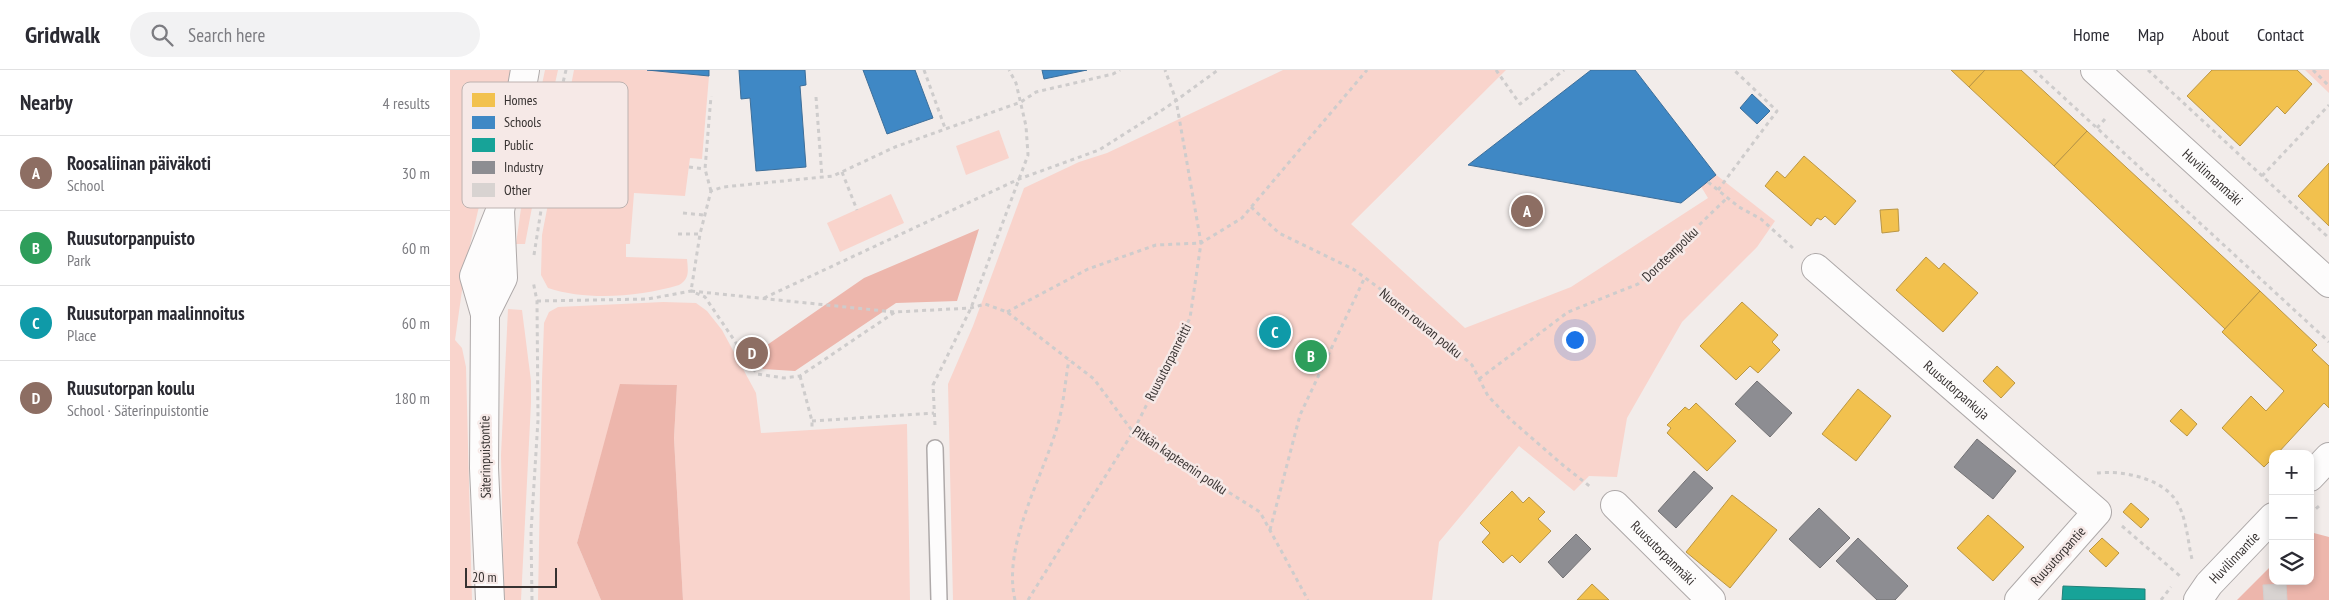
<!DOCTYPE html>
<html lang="en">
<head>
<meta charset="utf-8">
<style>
	:root { --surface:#fff; --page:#f2f2f3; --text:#2b2b33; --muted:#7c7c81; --line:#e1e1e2; --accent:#787372 }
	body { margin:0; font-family:"PT Sans Narrow",sans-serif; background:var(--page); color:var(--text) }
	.controls { position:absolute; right:15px; bottom:15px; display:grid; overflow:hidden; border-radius:10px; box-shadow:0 2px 8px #0003 }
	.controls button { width:45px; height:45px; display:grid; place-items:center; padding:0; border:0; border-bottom:1px solid var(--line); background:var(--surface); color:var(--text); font:25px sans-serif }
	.scale { position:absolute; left:15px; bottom:12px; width:92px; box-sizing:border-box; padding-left:5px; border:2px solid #373231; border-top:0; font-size:14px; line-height:18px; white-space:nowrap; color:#373231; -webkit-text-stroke:4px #f6e9e7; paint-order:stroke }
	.you { position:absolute; left:1124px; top:269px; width:18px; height:18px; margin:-12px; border:4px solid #fff; border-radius:50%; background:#1a73e8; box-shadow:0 0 0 8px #1a73e833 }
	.badge { display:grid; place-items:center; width:32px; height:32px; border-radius:50%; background:var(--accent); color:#fff; font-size:16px; font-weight:700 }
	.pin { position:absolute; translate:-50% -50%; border:2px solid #fff; box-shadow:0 1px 5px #0006 }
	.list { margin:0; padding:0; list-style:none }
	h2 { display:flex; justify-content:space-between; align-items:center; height:65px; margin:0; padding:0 20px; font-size:21px }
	h2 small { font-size:16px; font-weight:400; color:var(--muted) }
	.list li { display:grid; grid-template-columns:32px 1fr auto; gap:15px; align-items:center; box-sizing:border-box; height:75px; padding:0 20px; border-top:1px solid var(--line) }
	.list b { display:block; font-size:19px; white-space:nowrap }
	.list p { margin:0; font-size:16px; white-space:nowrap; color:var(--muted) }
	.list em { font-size:16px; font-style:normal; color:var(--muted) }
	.icon { flex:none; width:28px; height:28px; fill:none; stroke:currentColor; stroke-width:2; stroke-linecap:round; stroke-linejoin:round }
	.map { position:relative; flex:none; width:1879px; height:530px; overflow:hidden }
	header { display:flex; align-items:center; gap:30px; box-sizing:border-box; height:70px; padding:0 25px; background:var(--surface); border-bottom:1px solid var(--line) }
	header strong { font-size:24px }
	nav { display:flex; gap:28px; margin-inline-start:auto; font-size:18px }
	.search { width:350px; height:45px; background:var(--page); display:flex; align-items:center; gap:12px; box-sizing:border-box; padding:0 18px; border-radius:28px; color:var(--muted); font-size:19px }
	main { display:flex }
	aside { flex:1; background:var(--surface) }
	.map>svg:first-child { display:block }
</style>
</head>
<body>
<header>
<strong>Gridwalk</strong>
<div class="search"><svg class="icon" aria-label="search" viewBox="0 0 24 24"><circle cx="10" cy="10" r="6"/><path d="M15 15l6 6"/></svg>Search here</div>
<nav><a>Home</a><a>Map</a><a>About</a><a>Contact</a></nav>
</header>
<main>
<aside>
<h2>Nearby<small>4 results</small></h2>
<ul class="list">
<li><span class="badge" style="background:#8d6e63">A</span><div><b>Roosaliinan päiväkoti</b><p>School</p></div><em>30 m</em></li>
<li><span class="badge" style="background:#2e9e5b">B</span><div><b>Ruusutorpanpuisto</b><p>Park</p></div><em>60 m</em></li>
<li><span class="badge" style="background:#0f9aa8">C</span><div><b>Ruusutorpan maalinnoitus</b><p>Place</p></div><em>60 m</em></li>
<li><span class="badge" style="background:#8d6e63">D</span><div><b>Ruusutorpan koulu</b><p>School · Säterinpuistontie</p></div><em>180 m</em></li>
</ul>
</aside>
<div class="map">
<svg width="1879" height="530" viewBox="0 0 1879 530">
	<rect width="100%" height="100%" fill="#f2ecea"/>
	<g fill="#f9d4cc">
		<polygon points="0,0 61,0 16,192 5,270 12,278 16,297 22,530 0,530"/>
		<polygon points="95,0 108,0 104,18 94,23 92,38 101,38 75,174 66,174 81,67"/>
		<path d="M124,0H197L259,6L252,89L240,88L235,126L184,123L180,174H176V187L237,189C238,200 240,209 229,215C189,227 138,231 98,218L91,205L92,165Z"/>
		<polygon points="833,0 1056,0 901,154 1015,258 1121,217 1258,128 1247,110 1260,100 1325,151 1307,177 1232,252 1177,348 1167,407 1139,406 1124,421 1069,376 989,472 982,530 503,530 498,314 523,256 574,118 629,92 657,83"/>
		<polygon points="1855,0 1879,0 1879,23"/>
		<polygon points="549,60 559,88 516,105 506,76"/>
		<polygon points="441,124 454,153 390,182 377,153"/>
		<polygon points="213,232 246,233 257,241 272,260 306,323 311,363 457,354 460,530 233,530 224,368 227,315 171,314 127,473 151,530 88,530 92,310 94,253 99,242 108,237"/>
		<polygon points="58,239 72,240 81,311 81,333 71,530 54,530 51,385"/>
	</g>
	<g fill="#edb6ac">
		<polygon points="529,159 507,231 446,233 345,301 313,299 301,286 414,208"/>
		<polygon points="170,314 227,315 224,368 233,530 151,530 127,473"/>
		<polygon points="1860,462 1879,467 1879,530 1787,530 1823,494 1823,511 1860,511"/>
	</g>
	<g fill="#f2c14e" stroke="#ba9645">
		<polygon points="1501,0 1535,0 1519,17"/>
		<polygon points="1535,0 1571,0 1637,61 1604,96 1519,17"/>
		<polygon points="1762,0 1847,0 1862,14 1835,44 1827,36 1790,76 1737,26"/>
		<polygon points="1637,61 1810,221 1775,259 1604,96"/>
		<polygon points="1354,86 1406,131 1385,155 1375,146 1371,150 1367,148 1361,156 1315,116 1327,101 1335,108"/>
		<polygon points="1879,93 1879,156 1848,126"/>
		<polygon points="1448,139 1449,161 1432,163 1430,140"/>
		<polygon points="1476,187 1489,199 1494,193 1528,223 1493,262 1446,220"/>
		<polygon points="1810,221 1867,275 1862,280 1879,296 1879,338 1874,333 1827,384 1823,384 1823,388 1814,397 1772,358 1801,326 1816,341 1834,321 1772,262"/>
		<polygon points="1292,232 1328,265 1322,272 1330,280 1308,303 1300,296 1286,310 1250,276"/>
		<polygon points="1547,296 1565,313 1551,328 1533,311"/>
		<polygon points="1408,319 1441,346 1406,391 1372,364"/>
		<polygon points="1246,333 1286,371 1257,401 1217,363 1221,358 1217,355 1235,337 1239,340"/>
		<polygon points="1731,339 1747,354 1737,366 1720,351"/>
		<polygon points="1062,421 1073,433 1079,427 1095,442 1088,449 1101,461 1070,493 1062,485 1053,493 1032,472 1040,463 1030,453"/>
		<polygon points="1282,425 1327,460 1280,518 1236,482"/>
		<polygon points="1681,433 1699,449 1691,458 1673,442"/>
		<polygon points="1538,445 1574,477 1543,511 1507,478"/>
		<polygon points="1652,468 1669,483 1656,497 1639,481"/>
		<polygon points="1142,514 1159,530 1127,530"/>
	</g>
	<g fill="#3f88c5" stroke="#3d6e99">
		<polygon points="197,0 259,0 259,6"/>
		<polygon points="289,0 355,0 356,15 350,16 356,97 306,101 300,28 291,29"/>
		<polygon points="413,0 465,0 483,48 437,64"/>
		<polygon points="592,0 637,0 594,9"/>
		<polygon points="1141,0 1185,0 1266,105 1231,133 1018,95"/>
		<polygon points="1302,24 1320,41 1307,54 1290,38"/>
	</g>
	<polygon fill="#17a398" stroke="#218179" points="1613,516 1695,519 1695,530 1612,530"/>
	<g fill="#8d8d92" stroke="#737275">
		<polygon points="1307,311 1342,343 1320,367 1285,334"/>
		<polygon points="1527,369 1566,401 1543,429 1504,397"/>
		<polygon points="1244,401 1263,418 1226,458 1208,441"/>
		<polygon points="1369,438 1400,468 1370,498 1339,469"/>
		<polygon points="1126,464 1141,479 1113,508 1098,492"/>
		<polygon points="1408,468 1458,516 1445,530 1427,530 1386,491"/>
	</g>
	<polygon fill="#d8d3d1" stroke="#d4cfce" points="1836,514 1837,530 1814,530 1813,515"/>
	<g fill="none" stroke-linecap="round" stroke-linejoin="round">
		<g stroke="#aea9a9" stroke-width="18">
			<polyline id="service" points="485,378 489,530"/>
		</g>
		<g stroke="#aea9a9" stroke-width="30">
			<g id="minor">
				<path id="s1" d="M1645,0L1879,213"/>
				<path id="s2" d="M1366,198L1647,442L1569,530"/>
				<polyline points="1860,407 1879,387"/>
				<path id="s3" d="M1165,435L1261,530"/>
				<path id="s4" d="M1748,530L1759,514L1823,447"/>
			</g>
		</g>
		<g stroke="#aea9a9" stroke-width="30">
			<g id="secondary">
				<polyline points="35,244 53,208 50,141 75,0"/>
				<polyline points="40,530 34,398 35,244 24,206 50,141"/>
			</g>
		</g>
		<g stroke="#cecccc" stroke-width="3" stroke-dasharray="4 4" stroke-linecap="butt">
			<polyline points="474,0 495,58"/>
			<polyline points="1046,0 1070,34 1114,0"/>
			<polyline points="1584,0 1879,272"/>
			<polyline points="1698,0 1879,168"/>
			<polyline points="1863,0 1879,16"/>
			<polyline points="366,27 372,107"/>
			<polyline points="1647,58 1655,49"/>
			<polyline points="239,97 255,99"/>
			<polyline points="392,102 407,140"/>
			<polyline points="1812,106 1879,35"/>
			<polyline points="1258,112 1289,137 1311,149 1344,179"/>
			<polyline points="1268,120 1327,41 1284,0"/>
			<polyline points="261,121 255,99 261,26"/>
			<polyline points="801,137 829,163 903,199 970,248 1022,295 1038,326 1061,350 1114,396 1142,418"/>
			<polyline points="233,143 254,145"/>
			<polyline points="228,164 250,164"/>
			<polyline points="84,185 107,38 116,0"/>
			<polyline points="314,228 569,109 649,80 717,37 768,0"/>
			<polyline points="87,231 198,229 241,221 255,227 307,304 334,308 350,306 445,242 521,238 535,234 557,242 644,309 683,362 810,442 858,530"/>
			<polyline points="444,242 241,221 250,164 261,121 273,117 383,106 445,77 571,32 586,22 663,4 670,0"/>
			<polyline points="557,242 638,199 706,175 751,173 726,30 715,0"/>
			<polyline points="350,306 362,351 362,360"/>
			<polyline points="1029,309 1118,242 1188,214 1277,128"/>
			<polyline points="362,351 484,343"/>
			<polyline points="485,355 483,315 521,238 578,85 576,56 566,13 559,0"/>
			<path d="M1647,403C1674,400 1717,409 1729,436C1737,452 1738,473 1742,489"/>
			<polyline points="1860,444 1869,436"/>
			<polyline points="1672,456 1730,506"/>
			<polyline points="820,460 850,345 915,207"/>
			<polyline points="82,530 81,462 88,350 87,231 83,211"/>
			<path d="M565,530C552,475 593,407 608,354C614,333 615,311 619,290"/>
			<polyline points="578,530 683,362 740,248 751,173 792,148 917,0"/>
			<polyline points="1711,530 1721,517"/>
		</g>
		<use href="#service" stroke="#fdfcfc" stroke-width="15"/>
		<use href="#minor" stroke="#fdfcfc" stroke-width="28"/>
		<use href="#secondary" stroke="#fdfcfc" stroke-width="28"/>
	</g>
	<g text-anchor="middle" stroke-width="5" stroke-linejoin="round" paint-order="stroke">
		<g font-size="14" fill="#373231" stroke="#f6e9e7">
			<text dy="5" stroke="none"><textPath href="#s1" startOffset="159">Huvilinnanmäki</textPath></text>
			<text transform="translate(1220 184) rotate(-44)" y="5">Doroteanpolku</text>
			<text transform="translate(971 253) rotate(39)" y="5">Nuoren rouvan polku</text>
			<text transform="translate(718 292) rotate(-63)" y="5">Ruusutorpanreitti</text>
			<text dy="5" stroke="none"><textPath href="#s2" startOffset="186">Ruusutorpankuja</textPath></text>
			<text transform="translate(35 387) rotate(-91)" y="5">Säterinpuistontie</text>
			<text transform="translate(730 390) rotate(34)" y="5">Pitkän kapteenin polku</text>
			<text dy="5" stroke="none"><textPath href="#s3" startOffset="68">Ruusutorpanmäki</textPath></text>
			<text transform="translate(1608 486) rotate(-48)" y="5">Ruusutorpantie</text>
			<text dy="5" stroke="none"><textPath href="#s4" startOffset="56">Huvilinnantie</textPath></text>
		</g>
	</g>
	<rect x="12" y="12" width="166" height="126" rx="8" fill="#f6e9e7" stroke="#bdb2b0" stroke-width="1"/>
	<rect x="22" y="23" width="23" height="14" fill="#f2c14e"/>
	<rect x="22" y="46" width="23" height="13" fill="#3f88c5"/>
	<rect x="22" y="68" width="23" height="14" fill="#17a398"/>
	<rect x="22" y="91" width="23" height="13" fill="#8d8d92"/>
	<rect x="22" y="113" width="23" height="14" fill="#d8d3d1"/>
	<g font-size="14" fill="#373231">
		<text x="54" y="35">Homes</text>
		<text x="54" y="57">Schools</text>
		<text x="54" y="80">Public</text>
		<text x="54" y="102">Industry</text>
		<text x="54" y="125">Other</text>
	</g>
</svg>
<div class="controls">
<button>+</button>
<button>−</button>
<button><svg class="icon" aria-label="layers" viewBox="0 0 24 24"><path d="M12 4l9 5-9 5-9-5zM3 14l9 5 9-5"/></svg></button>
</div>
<div class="scale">20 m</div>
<div class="you"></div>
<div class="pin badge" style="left:1077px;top:141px;background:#8d6e63">A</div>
<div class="pin badge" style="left:861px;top:286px;background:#2e9e5b">B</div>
<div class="pin badge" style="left:825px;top:262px;background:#0f9aa8">C</div>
<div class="pin badge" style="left:302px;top:283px;background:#8d6e63">D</div>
</div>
</main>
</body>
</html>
